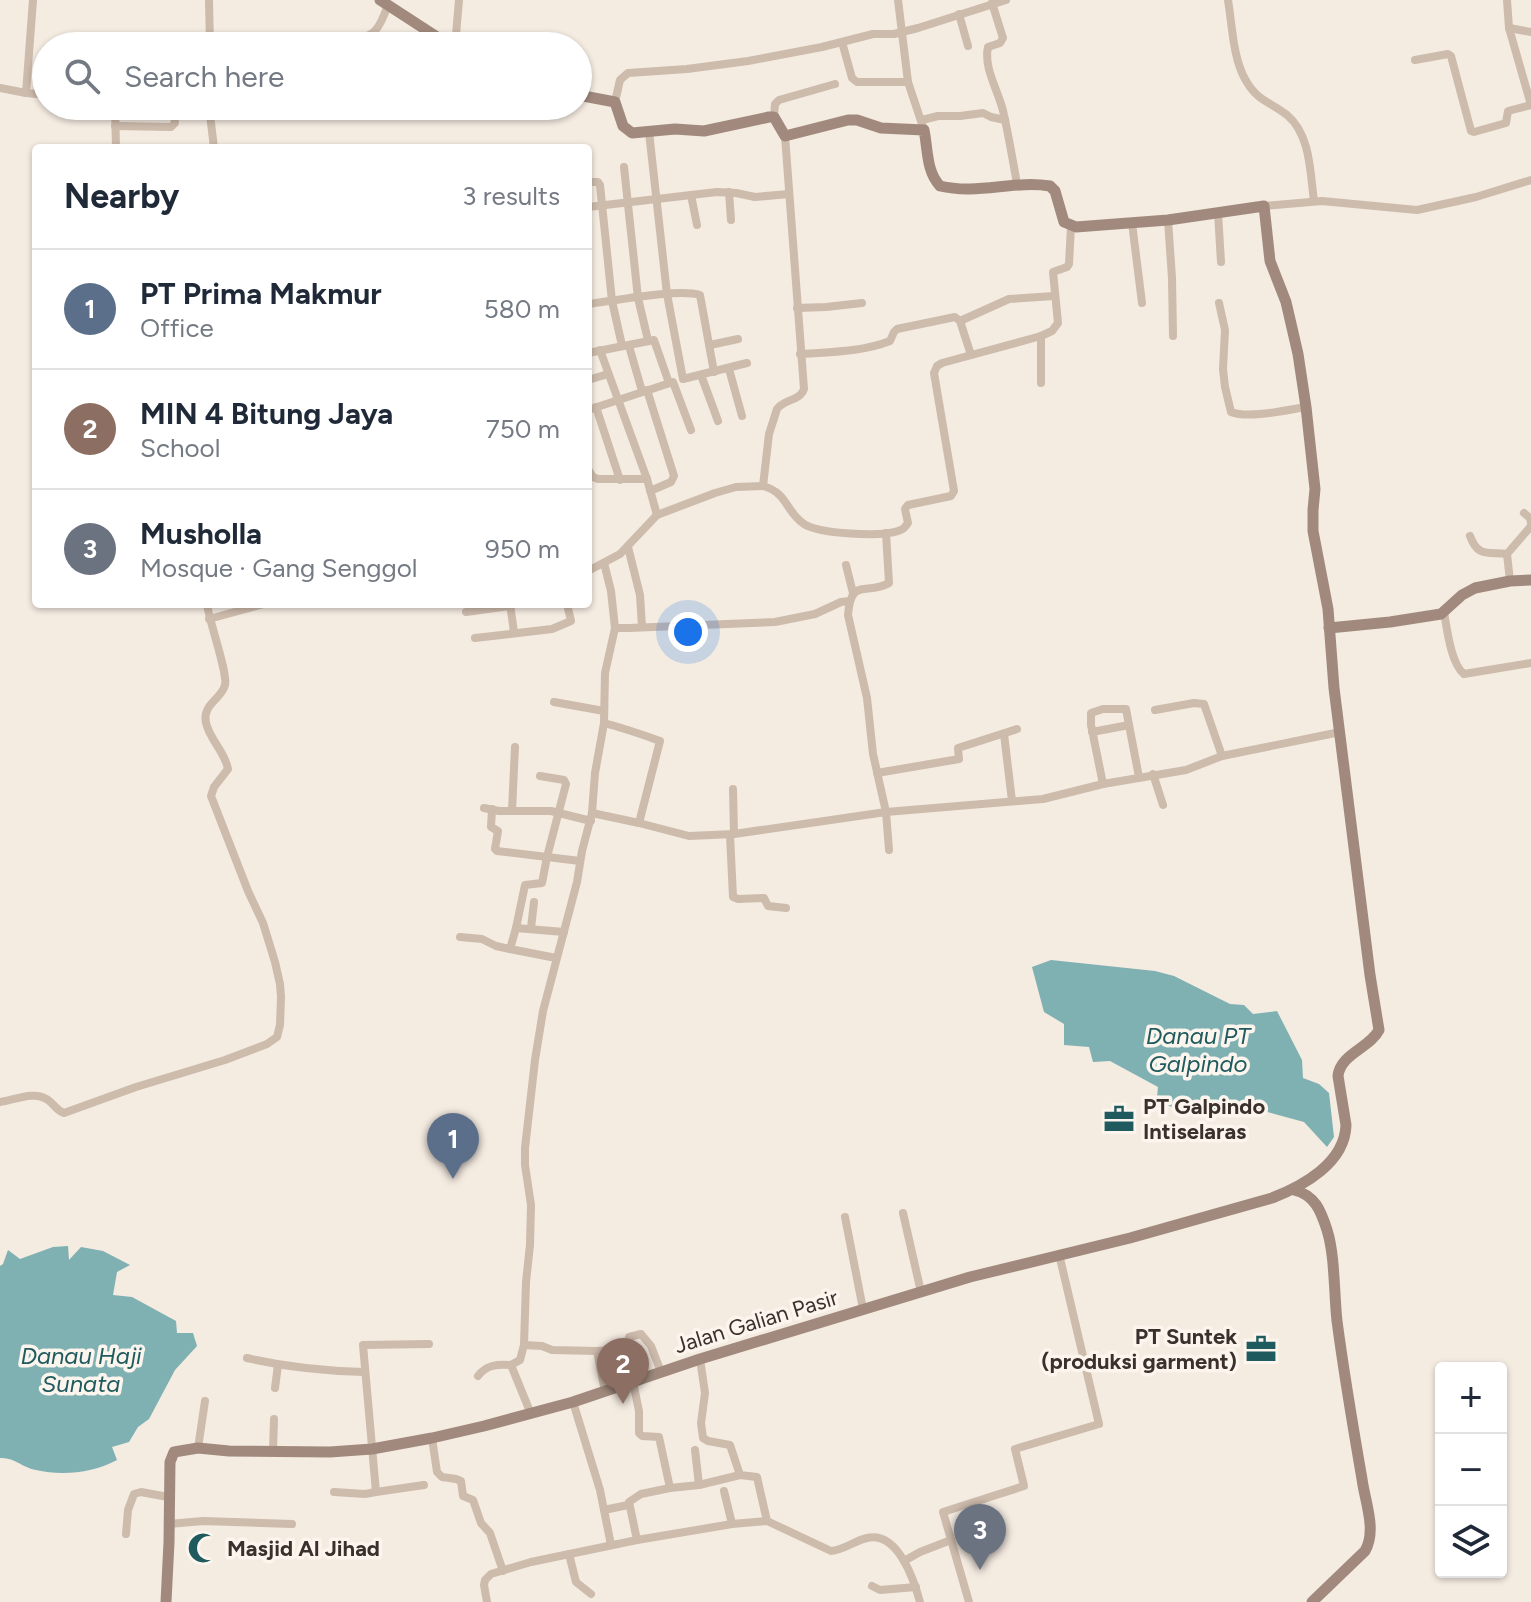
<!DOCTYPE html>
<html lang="en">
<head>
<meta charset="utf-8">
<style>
	:root { --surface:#fff; --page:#f6f6f7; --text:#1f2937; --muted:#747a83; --line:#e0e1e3; --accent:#ea580c }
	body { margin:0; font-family:Figtree,sans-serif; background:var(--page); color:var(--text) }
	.controls { position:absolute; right:24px; bottom:24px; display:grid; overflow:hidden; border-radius:8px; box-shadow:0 2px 6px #0004 }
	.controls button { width:72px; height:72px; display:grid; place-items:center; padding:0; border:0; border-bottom:2px solid var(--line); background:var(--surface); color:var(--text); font:40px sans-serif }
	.you { position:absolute; left:688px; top:632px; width:28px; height:28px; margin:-20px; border:6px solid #fff; border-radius:50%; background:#1a73e8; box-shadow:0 0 0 12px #1a73e833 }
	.badge { display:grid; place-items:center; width:52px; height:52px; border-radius:50%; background:var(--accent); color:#fff; font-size:26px; font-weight:700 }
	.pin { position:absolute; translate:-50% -66px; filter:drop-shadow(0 2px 4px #0008) }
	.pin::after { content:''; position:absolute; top:42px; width:28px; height:24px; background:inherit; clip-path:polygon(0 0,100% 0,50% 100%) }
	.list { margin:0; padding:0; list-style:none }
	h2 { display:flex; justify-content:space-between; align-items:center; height:104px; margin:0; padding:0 32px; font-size:34px }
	h2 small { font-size:26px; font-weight:400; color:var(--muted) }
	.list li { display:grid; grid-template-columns:52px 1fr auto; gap:24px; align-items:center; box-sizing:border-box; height:120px; padding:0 32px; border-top:2px solid var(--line) }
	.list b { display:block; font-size:30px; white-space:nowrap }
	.list p { margin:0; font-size:26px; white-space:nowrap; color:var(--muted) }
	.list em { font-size:26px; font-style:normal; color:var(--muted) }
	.icon { flex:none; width:44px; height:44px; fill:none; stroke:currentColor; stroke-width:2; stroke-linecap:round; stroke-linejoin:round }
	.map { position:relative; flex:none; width:1531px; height:1602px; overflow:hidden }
	.search { position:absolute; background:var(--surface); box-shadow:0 2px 6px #0004; left:32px; top:32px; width:560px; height:88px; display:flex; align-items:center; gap:20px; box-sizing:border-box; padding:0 28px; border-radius:44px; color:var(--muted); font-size:30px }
	.panel { position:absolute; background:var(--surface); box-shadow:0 2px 6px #0004; left:32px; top:144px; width:560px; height:464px; border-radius:8px }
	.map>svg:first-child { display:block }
</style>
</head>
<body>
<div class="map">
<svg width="1531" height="1602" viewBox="0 0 1531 1602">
	<rect width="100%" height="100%" fill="#f4ebe1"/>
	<g fill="#7fb0b2">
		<path d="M1051,960L1155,971L1174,976L1230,1004L1244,1005L1253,1014L1277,1011L1302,1060L1303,1078L1319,1084L1329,1093L1334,1137L1327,1147L1304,1122L1231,1102L1217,1113L1206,1117L1195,1105C1178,1110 1171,1110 1157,1097L1158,1087L1110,1061L1093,1062L1089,1047L1064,1045V1024L1044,1012L1032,967Z"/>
		<path d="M68,1246L69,1260L81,1247L103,1251L130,1265L117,1272L113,1295L132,1297L176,1321L177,1333H193L197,1346L175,1370L149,1419L138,1427L129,1442L112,1447L117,1460C93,1473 62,1476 36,1470C23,1468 14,1457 0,1458V1266L3,1264L8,1250L20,1259L53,1247Z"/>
	</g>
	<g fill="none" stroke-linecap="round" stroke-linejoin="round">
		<g stroke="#cdbbac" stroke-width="8">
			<polyline points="33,0 26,93 46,95"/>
			<polyline points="209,0 210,46"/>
			<polyline points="898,0 908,82 924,130"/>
			<path d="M1228,0C1232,24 1233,58 1245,79C1257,101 1269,101 1287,115C1311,135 1310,173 1314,201"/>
			<path d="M992,3L1003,38L1000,43L988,47C983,69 1000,93 1004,115C1009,138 1013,161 1017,184"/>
			<polyline points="959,14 968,46"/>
			<polyline points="1509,28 1531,32"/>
			<polyline points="842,42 852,78 857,82 908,82"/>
			<path d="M342,46C373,34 376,38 388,5"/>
			<polyline points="455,46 459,0"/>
			<polyline points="1415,60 1448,54 1451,56 1471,131 1474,132 1506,123 1508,111 1531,105 1509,28 1507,0"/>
			<polyline points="0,88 26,93"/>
			<polyline points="615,102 620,80 628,73 687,69 748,61 822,47 873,34 894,34 918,28 1006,0"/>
			<polyline points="115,106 116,148"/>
			<polyline points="209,106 214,148"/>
			<polyline points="774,117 775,104 779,100 835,84"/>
			<polyline points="922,120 938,116 960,116 983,113 991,117 1005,120"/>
			<polyline points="115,126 171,127 175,123 173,106"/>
			<polyline points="649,132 667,294 683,379 747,363"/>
			<polyline points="624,167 638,298 647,336"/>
			<polyline points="588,182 598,182 600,185 612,301 621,341"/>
			<polyline points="729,192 731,220"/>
			<polyline points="691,195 697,225"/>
			<polyline points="1264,206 1322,201 1417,210 1476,197 1531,180"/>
			<polyline points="588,207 717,192 736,193 755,197 789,194"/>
			<polyline points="1218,213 1221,262"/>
			<polyline points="1168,220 1172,278 1173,336"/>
			<polyline points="1132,223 1142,303"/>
			<path d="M1219,303L1225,330L1223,369L1225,387L1231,412C1249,419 1286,410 1306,407"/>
			<path d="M588,304C613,301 679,288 700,295L714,372"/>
			<polyline points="797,308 826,307 862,303"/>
			<polyline points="960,321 1009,299 1054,296"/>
			<polyline points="588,330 588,331"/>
			<polyline points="710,345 738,339"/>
			<polyline points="629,346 642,391"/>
			<polyline points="600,350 647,479 657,515"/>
			<polyline points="588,353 654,340 669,383"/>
			<path d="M800,354C830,352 862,352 890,341L894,332L897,329L955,317L960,321L971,355"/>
			<polyline points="729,369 742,416"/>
			<polyline points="701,375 718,421"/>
			<polyline points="588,380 608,374"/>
			<polyline points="1041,383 1041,336 1052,331 1058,323 1053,272 1067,267 1069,264 1071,226"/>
			<polyline points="647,390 674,476 671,482 650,491"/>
			<polyline points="596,407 620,480"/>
			<polyline points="588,410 673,382 691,430"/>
			<polyline points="588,469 593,477 598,479 647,479"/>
			<path d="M763,486C788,493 785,511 804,524C819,534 881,537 898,531C904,529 904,528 908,523L905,509L908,505L951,496L954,491L934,373L937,366L942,363L1041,336"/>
			<polyline points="1524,513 1530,518 1531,523"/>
			<path d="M886,533L889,583C867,596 851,576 848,615L867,698L873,754L886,812L889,850"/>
			<path d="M1470,536C1478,557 1486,552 1507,554"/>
			<polyline points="628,547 640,595 642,627"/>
			<polyline points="846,565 853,593"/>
			<path d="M588,571L620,554L657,515L715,493L736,487L763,486L769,434L777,409C784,399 800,401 804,389L785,136"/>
			<polyline points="1510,581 1507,554 1531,526"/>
			<polyline points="510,604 514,632"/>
			<polyline points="466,612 510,606"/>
			<path d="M1444,612C1447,629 1451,664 1464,674L1531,663"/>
			<polyline points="209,619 264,604"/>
			<polyline points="615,628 629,628 775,622 815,614 841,602 850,601"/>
			<polyline points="475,638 552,629 571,621 567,604"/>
			<polyline points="554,702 604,711"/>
			<polyline points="1155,710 1194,703 1204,704 1222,756"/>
			<path d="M604,723C623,728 641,734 660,741L639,823"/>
			<polyline points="1129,725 1139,777"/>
			<polyline points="1092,732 1129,725 1126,709 1103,709 1091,713 1091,725 1103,784"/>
			<polyline points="1004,734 1012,801"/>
			<polyline points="877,773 959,759 958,748 1017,729"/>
			<polyline points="1153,774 1163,805"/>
			<polyline points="733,789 734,834"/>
			<polyline points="484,808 499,811 551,811 591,821"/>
			<polyline points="492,809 491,827 498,831 495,849 497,851 580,861"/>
			<polyline points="512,811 515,747"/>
			<polyline points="592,813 639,823 689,836 734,834 886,812 1043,799 1103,784 1186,770 1222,756 1340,732"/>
			<polyline points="730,835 733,897 738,899 764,898 768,906 786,908"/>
			<polyline points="516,928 564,932"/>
			<polyline points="531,928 534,902"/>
			<polyline points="460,937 482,939 496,946 510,949 516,928 525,885 542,883 547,857 566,784 564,780 540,776"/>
			<polyline points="510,949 556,958"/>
			<path d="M0,1102C15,1100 35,1090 48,1100C55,1105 56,1110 64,1113L136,1087L225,1060L267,1044L277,1037L280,1025L281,997L280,984L275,962L263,923L248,891L211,796L214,787L228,769C225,752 210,740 206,723C202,704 221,700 225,685C228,673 209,621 207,604"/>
			<polyline points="903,1213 921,1292"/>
			<polyline points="845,1217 863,1309"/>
			<polyline points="524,1345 542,1346 552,1350 597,1351 605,1391"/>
			<polyline points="597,1351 623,1349 626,1347 629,1337 641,1334 651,1346 661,1372"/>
			<path d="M247,1358C286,1367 325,1371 365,1372"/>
			<path d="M700,1359L705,1393L701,1423L703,1438L708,1441L730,1445L740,1475L757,1477L767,1521L831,1551C844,1550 854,1541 867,1538C898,1531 914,1580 920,1602"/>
			<path d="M478,1376C486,1365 497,1364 511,1365"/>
			<polyline points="633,1382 639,1411 639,1433 642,1436 659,1437 670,1488 699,1485 740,1475"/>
			<polyline points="275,1388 278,1365"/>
			<polyline points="573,1402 600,1490 611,1545"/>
			<polyline points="531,1414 511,1365 520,1360 524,1345 526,1282 530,1245 531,1205 525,1165 525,1148 535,1060 543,1011 577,882 582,851 592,813 595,773 604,723 605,673 615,628 611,591 604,563"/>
			<polyline points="432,1438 437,1472 442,1477 456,1479 461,1481 463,1496 473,1500 481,1523 490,1533 503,1571"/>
			<polyline points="198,1448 205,1401"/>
			<polyline points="695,1450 699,1485"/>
			<polyline points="273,1452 274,1419"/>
			<polyline points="424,1485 376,1492 363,1345 429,1344"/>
			<polyline points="724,1491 732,1524"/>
			<polyline points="334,1492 365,1494 376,1492"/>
			<polyline points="604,1510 628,1505"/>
			<polyline points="169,1524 203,1521 292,1524"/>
			<polyline points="126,1534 128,1510 134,1494 141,1492 168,1497"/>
			<polyline points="637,1540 629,1502 641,1494 670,1488"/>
			<polyline points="569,1554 576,1582 591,1594"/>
			<polyline points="904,1561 920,1552 951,1540"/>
			<polyline points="872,1586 880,1590 916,1587"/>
			<polyline points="487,1602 484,1585 485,1580 491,1574 531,1562 637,1540 732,1524 767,1521"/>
			<polyline points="969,1602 943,1512 1024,1486 1015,1449 1099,1424 1059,1254"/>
		</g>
		<g stroke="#a18a7d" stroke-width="11">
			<polyline points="380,0 451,46"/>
			<polyline points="1329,628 1390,622 1441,614 1462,595 1475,588 1510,581 1531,580"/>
			<path d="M1294,1190C1315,1195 1321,1211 1327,1230C1335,1255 1334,1294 1337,1321C1344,1374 1353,1427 1362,1479C1365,1502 1377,1530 1365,1551L1312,1602"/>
			<path d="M166,1602L169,1542L170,1462L174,1452L198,1448L229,1451L330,1452L372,1449L432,1438L484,1426L573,1402L700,1359L970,1277L1130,1238L1272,1198C1303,1186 1345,1163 1346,1125L1338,1076C1340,1054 1370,1048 1379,1030L1370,975L1334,688L1328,609L1313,531V510L1315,489L1306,407L1298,354L1286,302L1270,261L1264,206L1168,220L1076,227L1064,222L1055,191L1050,186C1013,180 978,195 940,186C926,171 928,149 924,130L881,128L857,120H848L785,136L774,117H769L704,131L675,129L632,133L623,126L615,102L578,95"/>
		</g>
	</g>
	<defs>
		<g id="office-bare" transform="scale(2.4)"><path d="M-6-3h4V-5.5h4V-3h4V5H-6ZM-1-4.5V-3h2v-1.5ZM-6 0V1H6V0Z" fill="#1f5a5e" stroke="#fbf5ee" stroke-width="2.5" paint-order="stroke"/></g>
		<g id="mosque-bare" transform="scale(2.4)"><path d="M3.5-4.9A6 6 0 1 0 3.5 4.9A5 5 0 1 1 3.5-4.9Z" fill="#1f5a5e" stroke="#fbf5ee" stroke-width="2.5" paint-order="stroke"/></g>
	</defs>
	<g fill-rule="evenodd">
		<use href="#office-bare" x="1119" y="1119"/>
		<use href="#office-bare" x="1261" y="1349"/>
		<use href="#mosque-bare" x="203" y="1548"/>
	</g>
	<g text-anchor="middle" stroke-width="7" stroke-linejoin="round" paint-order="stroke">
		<g font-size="22" font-weight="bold" fill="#3b302b" stroke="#fbf5ee" text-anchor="start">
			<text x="1143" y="1114">PT Galpindo<tspan x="1143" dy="25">Intiselaras</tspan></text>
			<text x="1237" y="1344" text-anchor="end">PT Suntek<tspan x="1237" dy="25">(produksi garment)</tspan></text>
			<text x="227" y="1556">Masjid Al Jihad</text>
		</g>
		<g font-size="22" fill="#3b302b" stroke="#fbf5ee">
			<text transform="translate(756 1321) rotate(-17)" y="8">Jalan Galian Pasir</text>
		</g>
		<g font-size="24" font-style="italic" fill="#1f5a5e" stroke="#fbf5ee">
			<text x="1198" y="1044">Danau PT<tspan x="1198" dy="28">Galpindo</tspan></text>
			<text x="81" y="1364">Danau Haji<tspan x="81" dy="28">Sunata</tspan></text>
		</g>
	</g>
</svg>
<div class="controls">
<button>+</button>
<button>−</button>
<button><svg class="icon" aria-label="layers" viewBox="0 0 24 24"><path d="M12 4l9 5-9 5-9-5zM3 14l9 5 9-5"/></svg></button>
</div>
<div class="you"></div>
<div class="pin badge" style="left:453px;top:1179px;background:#5c6f8a">1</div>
<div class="pin badge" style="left:623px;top:1404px;background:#8d6e63">2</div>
<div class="pin badge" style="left:980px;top:1570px;background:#6b7280">3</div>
<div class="search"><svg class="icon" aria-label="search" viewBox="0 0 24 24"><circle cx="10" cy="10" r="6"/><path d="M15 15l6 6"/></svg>Search here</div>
<section class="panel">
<h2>Nearby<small>3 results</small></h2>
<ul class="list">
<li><span class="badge" style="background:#5c6f8a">1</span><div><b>PT Prima Makmur</b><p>Office</p></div><em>580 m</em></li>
<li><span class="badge" style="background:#8d6e63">2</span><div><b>MIN 4 Bitung Jaya</b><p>School</p></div><em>750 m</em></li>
<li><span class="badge" style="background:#6b7280">3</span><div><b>Musholla</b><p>Mosque · Gang Senggol</p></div><em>950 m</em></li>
</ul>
</section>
</div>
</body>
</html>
